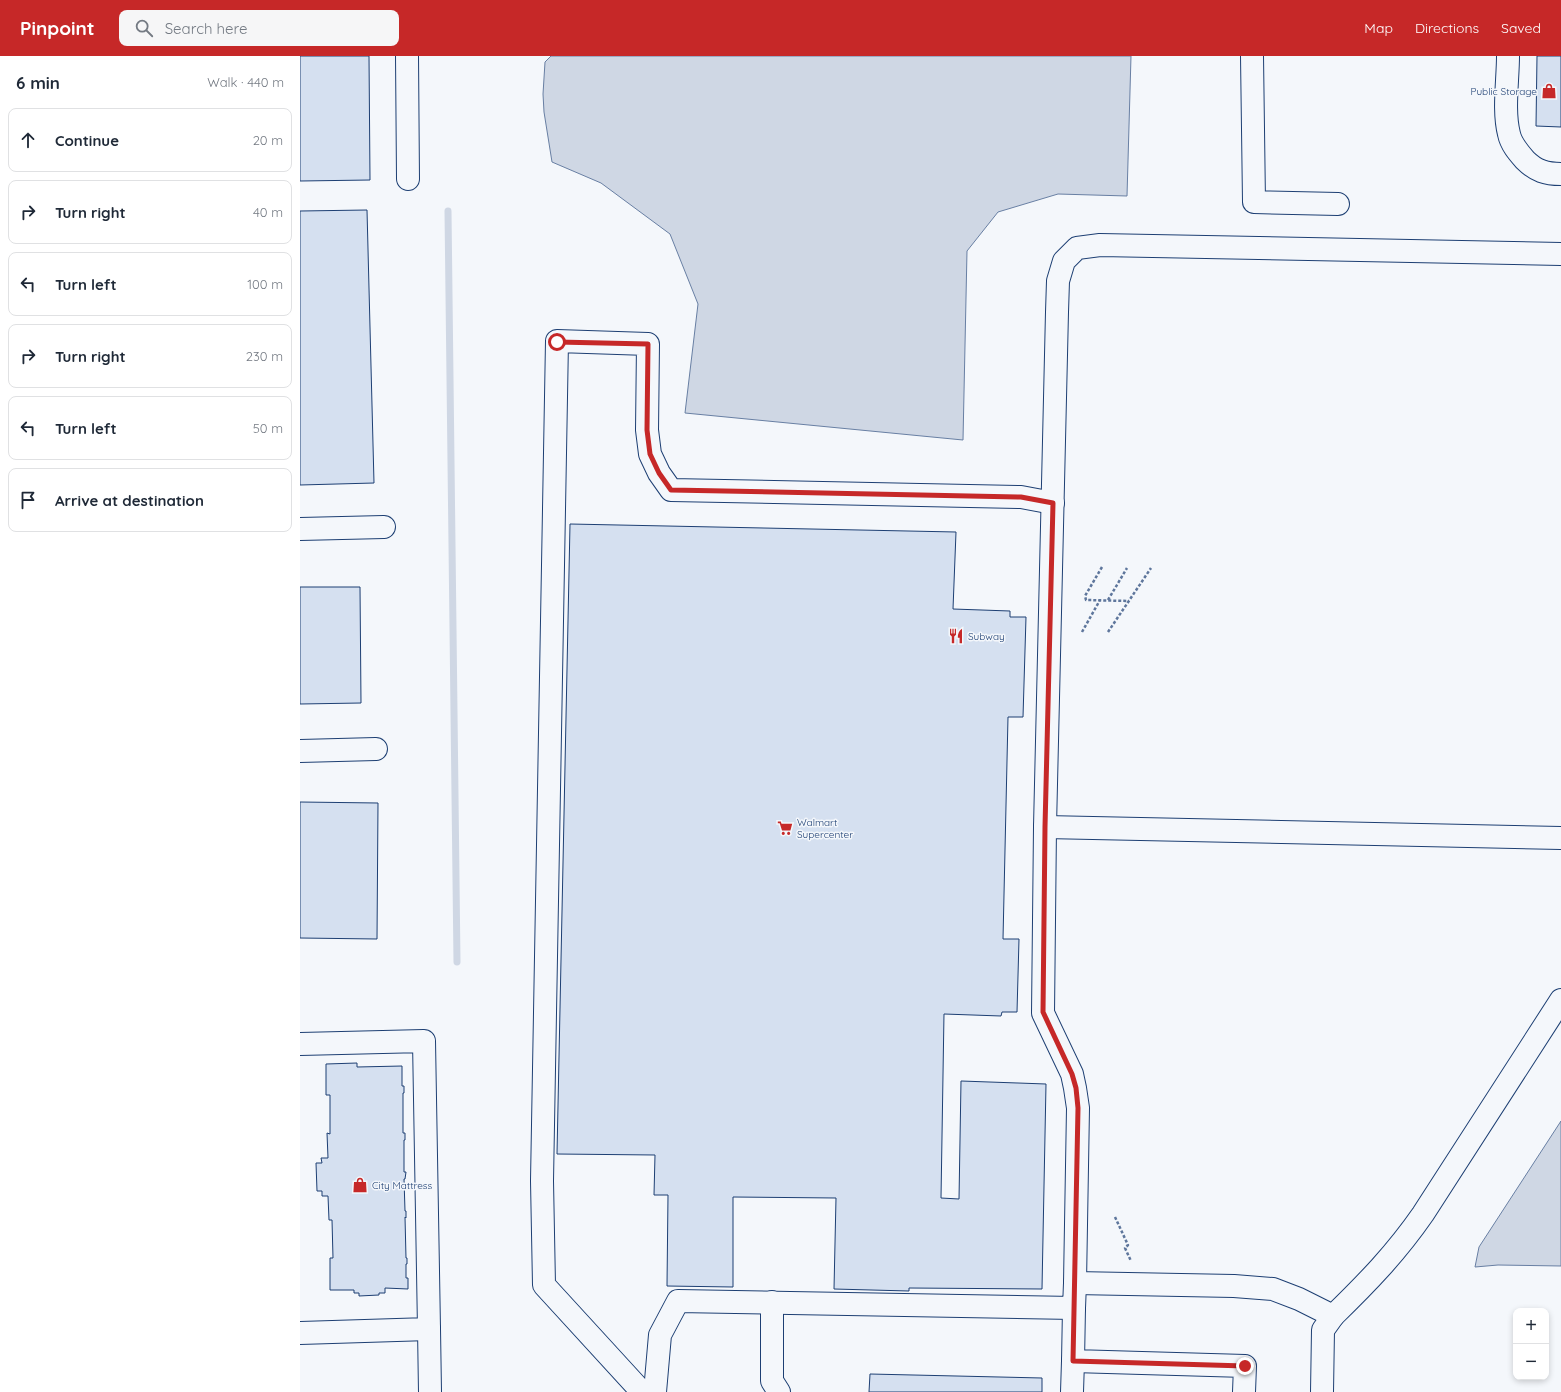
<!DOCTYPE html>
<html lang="en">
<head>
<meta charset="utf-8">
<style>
	:root { --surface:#fff; --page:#f6f6f7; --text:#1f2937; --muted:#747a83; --line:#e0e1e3; --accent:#c62828 }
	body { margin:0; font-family:Quicksand,sans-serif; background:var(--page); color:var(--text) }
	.controls { position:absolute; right:12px; bottom:12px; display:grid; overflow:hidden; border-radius:8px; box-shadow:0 2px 6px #0003 }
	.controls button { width:36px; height:36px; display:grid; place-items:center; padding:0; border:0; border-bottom:1px solid var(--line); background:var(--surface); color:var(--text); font:20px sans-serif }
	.stop { position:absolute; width:12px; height:12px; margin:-9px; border:3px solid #c62828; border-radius:50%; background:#fff }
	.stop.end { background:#c62828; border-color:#fff; box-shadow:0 1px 4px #0008 }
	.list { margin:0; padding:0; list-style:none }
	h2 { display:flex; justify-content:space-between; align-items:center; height:52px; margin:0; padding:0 16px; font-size:17px }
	h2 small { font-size:13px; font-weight:400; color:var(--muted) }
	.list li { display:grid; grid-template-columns:26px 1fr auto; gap:12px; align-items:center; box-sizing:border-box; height:64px; margin:0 8px 8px; padding:0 8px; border:1px solid var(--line); border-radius:8px }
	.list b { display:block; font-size:15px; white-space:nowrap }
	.list em { font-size:13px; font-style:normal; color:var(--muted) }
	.icon { flex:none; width:22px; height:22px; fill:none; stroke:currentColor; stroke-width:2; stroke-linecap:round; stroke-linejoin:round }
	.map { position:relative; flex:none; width:1261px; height:1336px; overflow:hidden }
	header { display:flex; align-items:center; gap:24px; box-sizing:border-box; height:56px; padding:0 20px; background:var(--accent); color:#fff }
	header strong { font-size:19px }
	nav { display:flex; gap:22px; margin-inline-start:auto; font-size:14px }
	.search { width:280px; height:36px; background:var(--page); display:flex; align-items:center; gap:10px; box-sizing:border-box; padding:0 14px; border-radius:8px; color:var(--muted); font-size:15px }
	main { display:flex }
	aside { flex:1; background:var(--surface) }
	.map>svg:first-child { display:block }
</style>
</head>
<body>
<header>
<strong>Pinpoint</strong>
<div class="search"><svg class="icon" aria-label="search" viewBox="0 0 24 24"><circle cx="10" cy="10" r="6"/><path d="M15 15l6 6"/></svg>Search here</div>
<nav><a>Map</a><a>Directions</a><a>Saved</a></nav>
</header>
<main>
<aside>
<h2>6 min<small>Walk · 440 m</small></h2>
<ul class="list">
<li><svg class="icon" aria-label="ahead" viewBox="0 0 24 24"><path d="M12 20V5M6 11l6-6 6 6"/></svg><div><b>Continue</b></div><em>20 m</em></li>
<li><svg class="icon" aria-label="right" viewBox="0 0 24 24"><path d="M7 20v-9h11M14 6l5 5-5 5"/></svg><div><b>Turn right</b></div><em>40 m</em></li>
<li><svg class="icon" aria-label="left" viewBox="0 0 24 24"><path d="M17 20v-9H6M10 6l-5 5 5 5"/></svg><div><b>Turn left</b></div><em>100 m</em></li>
<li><svg class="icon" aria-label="right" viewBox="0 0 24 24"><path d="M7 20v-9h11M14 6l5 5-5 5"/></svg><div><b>Turn right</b></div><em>230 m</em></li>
<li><svg class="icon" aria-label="left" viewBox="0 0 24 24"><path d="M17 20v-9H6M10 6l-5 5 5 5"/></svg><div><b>Turn left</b></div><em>50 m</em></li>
<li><svg class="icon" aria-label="arrive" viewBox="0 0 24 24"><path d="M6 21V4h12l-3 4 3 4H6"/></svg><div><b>Arrive at destination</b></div></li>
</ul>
</aside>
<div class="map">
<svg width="1261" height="1336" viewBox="0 0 1261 1336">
	<rect width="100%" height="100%" fill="#f4f7fb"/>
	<g fill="#cfd7e4" stroke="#687fa3">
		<polygon points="251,0 831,0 827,140 758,138 698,156 667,195 663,384 385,357 398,248 370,178 301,127 252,106 244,56 243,38 245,6"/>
		<polygon points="1261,1065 1261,1210 1198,1209 1175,1211 1179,1191"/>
	</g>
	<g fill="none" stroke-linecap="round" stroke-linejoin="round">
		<polyline stroke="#cfd7e4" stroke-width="7" points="148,155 157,906"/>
	</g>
	<g fill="#d5e0f0" stroke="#1d3f73">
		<polygon points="0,0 69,0 70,124 0,125"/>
		<polygon points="1237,0 1261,0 1261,71 1236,70"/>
		<polygon points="67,154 74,427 0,429 0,155"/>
		<polygon points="270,468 656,476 653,553 710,555 710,561 726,561 723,661 708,661 703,883 719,883 717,956 702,956 701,960 644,958 641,1142 659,1143 661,1025 746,1028 742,1233 609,1232 609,1235 534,1233 536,1142 433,1141 433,1231 367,1230 368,1139 354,1139 355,1099 257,1098"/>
		<polygon points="0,531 60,531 61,647 0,648"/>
		<polygon points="0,746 78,747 77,883 0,882"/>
		<polygon points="57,1007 57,1011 102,1010 102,1030 104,1030 104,1037 103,1037 103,1077 105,1077 105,1084 104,1084 104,1116 106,1116 105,1123 104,1123 105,1155 106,1155 106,1162 105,1161 106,1202 107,1202 107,1208 106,1208 106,1222 108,1222 108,1233 85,1232 85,1237 79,1237 79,1239 59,1240 59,1237 54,1237 54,1234 30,1234 30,1202 33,1202 32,1164 29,1164 28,1140 22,1140 22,1135 17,1135 16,1107 22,1107 21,1102 28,1102 27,1077 30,1078 30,1039 26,1039 26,1008"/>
		<polygon points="570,1318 742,1322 742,1336 569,1336"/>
	</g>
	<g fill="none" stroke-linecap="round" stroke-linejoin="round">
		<g stroke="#1d3f73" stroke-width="24">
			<g id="minor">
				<polyline points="107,0 108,123"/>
				<polyline points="952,0 954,146 1038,148"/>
				<path d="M1208,0C1208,24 1203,55 1209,78C1211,88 1218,96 1225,104C1236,115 1246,118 1261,118"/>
				<path d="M1261,198L800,189L777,192L764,205L758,225L757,256L745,771L743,957L772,1018L775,1032L778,1052L775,1227L934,1230L973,1233L999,1243L1033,1260C1067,1227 1096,1197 1123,1158L1261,944"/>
				<polyline points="0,473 84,471"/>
				<polyline points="0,695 76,693"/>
				<polyline points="745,771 1261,782"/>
				<polyline points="0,988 124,985 129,1273 0,1277"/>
				<polyline points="472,1246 472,1325 479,1336"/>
				<polyline points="774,1252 773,1305 945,1310 944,1336"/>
				<polyline points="129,1273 130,1336"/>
				<polyline points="342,1336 244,1229 242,1125 257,285 348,288 347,374 350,398 359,417 371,434 721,441 753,447"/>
				<polyline points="355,1336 360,1279 378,1245 774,1252 775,1227"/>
				<polyline points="772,1336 773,1305"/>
				<polyline points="1022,1336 1023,1274 1033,1260"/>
			</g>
		</g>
		<g stroke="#5e769c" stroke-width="2.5" stroke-dasharray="3 2" stroke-linecap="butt">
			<polyline points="802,511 785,540 786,544 829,545"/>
			<polyline points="808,544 827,512"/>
			<polyline points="782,576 800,544"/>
			<polyline points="808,576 851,512"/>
			<polyline points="815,1161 828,1189 825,1192 831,1205"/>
		</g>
		<use href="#minor" stroke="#f4f7fb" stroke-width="22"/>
	</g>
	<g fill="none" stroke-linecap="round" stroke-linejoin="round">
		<polyline stroke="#c62828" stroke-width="5" points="257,286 348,288 347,374 350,398 359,417 371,434 721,441 753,447 745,771 743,956 772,1018 776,1032 778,1052 773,1305 945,1310"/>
	</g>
	<defs>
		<g id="shop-bare" transform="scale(1.2)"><path d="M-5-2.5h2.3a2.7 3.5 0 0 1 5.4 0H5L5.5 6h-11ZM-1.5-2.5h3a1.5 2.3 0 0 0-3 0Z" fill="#c62828" stroke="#f4f7fb" stroke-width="2.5" paint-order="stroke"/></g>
		<g id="restaurant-bare" transform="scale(1.2)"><path d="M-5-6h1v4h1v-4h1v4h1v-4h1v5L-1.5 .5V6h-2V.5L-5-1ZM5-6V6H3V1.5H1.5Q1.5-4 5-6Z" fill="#c62828" stroke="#f4f7fb" stroke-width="2.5" paint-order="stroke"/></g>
		<g id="supermarket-bare" transform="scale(1.2)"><path d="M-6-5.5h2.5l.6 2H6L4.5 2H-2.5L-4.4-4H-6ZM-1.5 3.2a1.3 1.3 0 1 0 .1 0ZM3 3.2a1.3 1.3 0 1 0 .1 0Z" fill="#c62828" stroke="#f4f7fb" stroke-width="2.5" paint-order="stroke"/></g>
	</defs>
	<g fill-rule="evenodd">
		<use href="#shop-bare" x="1249" y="35"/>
		<use href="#restaurant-bare" x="656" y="580"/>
		<use href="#supermarket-bare" x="485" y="772"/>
		<use href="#shop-bare" x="60" y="1129"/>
	</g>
	<g text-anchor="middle" stroke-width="3" stroke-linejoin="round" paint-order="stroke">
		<g font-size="10" fill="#1d3f73" stroke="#f4f7fb" text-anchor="start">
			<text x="1237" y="39" text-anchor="end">Public Storage</text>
			<text x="668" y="584">Subway</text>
			<text x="497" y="770">Walmart<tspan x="497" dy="12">Supercenter</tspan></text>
			<text x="72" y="1133">City Mattress</text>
		</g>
	</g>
</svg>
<div class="controls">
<button>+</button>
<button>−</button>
</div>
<div class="stop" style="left:257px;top:286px"></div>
<div class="stop end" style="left:945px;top:1310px"></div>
</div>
</main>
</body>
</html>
